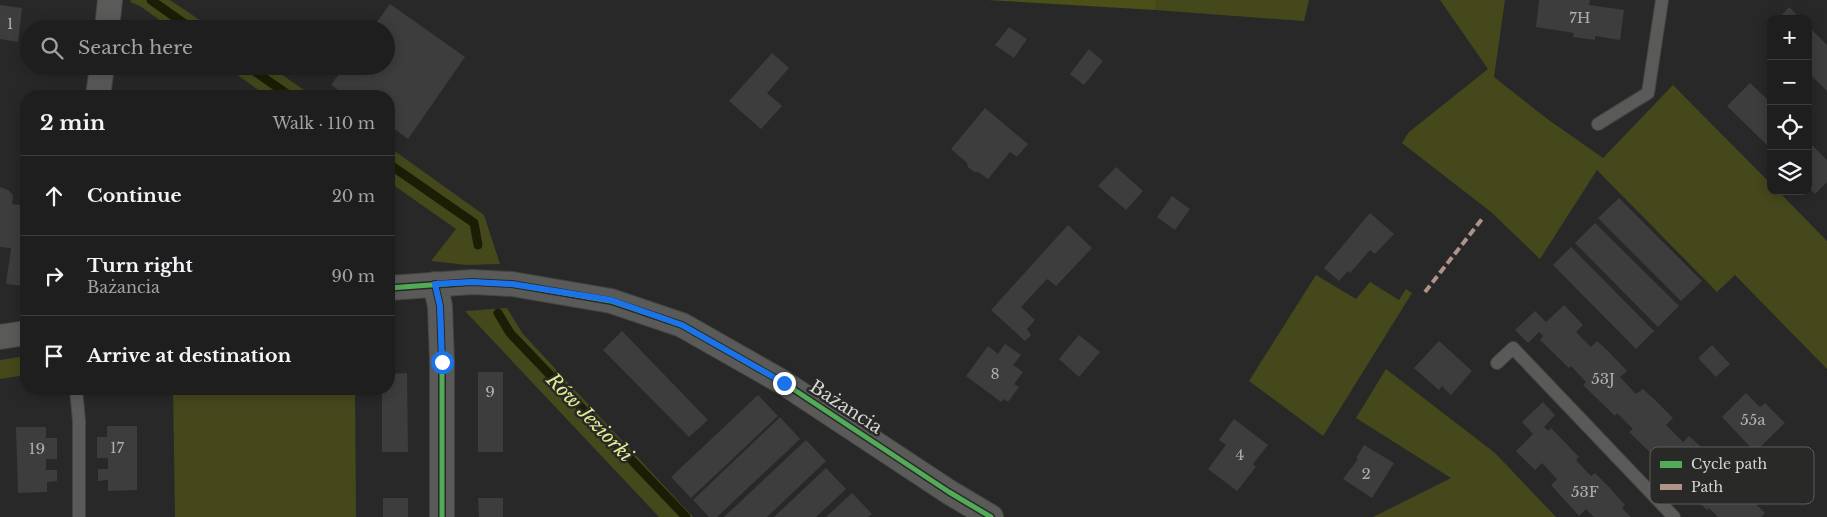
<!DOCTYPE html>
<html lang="en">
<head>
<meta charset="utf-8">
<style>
	:root { --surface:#1e1e1e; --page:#2b2b2b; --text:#f1f3f6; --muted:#a1a2a4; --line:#3c3c3c }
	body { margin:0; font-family:"Libre Baskerville",serif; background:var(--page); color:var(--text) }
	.controls { position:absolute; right:15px; top:15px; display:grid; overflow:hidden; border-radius:10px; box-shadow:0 2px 12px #0003 }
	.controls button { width:45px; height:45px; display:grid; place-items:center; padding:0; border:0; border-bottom:1px solid var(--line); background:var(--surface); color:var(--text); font:25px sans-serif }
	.stop { position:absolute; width:15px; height:15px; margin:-11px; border:4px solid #1a73e8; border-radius:50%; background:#fff }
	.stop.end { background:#1a73e8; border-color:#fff; box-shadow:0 1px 5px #0008 }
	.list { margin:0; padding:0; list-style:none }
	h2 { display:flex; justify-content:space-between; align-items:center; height:65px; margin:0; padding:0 20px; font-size:21px }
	h2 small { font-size:16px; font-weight:400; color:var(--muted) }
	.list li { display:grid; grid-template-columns:32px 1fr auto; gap:15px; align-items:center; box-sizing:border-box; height:80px; padding:0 20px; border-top:1px solid var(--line) }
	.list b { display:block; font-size:19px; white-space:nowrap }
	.list p { margin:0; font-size:16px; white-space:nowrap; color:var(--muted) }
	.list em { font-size:16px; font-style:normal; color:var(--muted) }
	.icon { flex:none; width:28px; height:28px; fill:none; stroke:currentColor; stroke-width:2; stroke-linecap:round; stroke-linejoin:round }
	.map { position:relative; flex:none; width:1827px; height:517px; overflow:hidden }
	.search { position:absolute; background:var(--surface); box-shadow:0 2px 12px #0003; left:20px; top:20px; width:375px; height:55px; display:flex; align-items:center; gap:12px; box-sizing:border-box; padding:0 18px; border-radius:28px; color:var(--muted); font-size:19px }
	.panel { position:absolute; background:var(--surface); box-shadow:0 2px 12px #0003; left:20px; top:90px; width:375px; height:305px; border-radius:20px }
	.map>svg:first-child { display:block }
</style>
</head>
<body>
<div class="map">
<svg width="1827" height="517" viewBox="0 0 1827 517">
	<rect width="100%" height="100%" fill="#282828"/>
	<g fill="#45481b">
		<polygon points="131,0 170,0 213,29 172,29 140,6 130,2"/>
		<polygon points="1157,0 1309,0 1304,21 1155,10"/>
		<polygon points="1440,0 1505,0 1494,77 1546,118 1603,158 1673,85 1771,184 1771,191 1778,191 1827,241 1827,369 1735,275 1717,292 1597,170 1540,259 1491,212 1402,143 1409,132 1488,69"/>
		<polygon points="225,66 269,66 313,96 267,96"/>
		<polygon points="389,147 484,215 500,264 467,265 431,261 456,229 389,182"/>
		<polygon points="1316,275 1356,299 1370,282 1399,300 1406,289 1412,293 1323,436 1249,381"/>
		<polygon points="507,308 523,334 693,517 659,517 465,311"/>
		<polygon points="26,356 26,375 0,379 0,360"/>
		<polygon points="1386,369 1495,453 1556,517 1373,517 1451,478 1356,418"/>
		<polygon points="173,389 355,389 356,517 175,517"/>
	</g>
	<polygon fill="#4b4f18" points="987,0 1157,0 1155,10"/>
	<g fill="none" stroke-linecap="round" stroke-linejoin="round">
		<g stroke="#1b1d04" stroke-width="9">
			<polyline points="151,0 192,29"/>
			<polyline points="247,66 290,96"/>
			<polyline points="389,164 474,223 478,245"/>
			<polyline points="498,313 510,333 686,517"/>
		</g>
	</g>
	<g fill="#3d3d3d">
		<polygon points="1539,0 1590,0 1589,5 1624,10 1620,40 1595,36 1595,40 1573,37 1574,33 1536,27"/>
		<polygon points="390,4 465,57 408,139 389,125 389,96 347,96 331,85 345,66 386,66 386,29 372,29"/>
		<polygon points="0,5 22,8 18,42 0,39"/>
		<polygon points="1789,7 1801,19 1778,19"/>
		<polygon points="1808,26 1827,45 1827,91 1808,72"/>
		<polygon points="1009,27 1027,39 1014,58 995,45"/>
		<polygon points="1089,49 1103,61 1084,85 1070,74"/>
		<polygon points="772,53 789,68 767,93 782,106 761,129 729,101"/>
		<polygon points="1750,83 1771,103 1771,149 1727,106"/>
		<polygon points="985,108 1028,144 1017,157 1010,152 988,179 978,172 974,172 968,167 967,163 951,149"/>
		<polygon points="1808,141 1827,160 1827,182 1815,194 1808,187"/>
		<polygon points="1116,167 1143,191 1126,210 1098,186"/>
		<polygon points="0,187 8,190 13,195 12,204 26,206 26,286 6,284 11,248 0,247"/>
		<polygon points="1172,196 1190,209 1175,230 1157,217"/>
		<polygon points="1619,198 1702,281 1681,301 1598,218"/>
		<polygon points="1370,213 1394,234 1375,254 1370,250 1350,273 1348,271 1339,281 1324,268"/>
		<polygon points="1595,223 1679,306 1658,327 1575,243"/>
		<polygon points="1068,225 1092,248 1056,286 1047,279 1021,307 1035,320 1027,329 1031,335 1025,341 991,310"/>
		<polygon points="1571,247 1654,331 1636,349 1553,265"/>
		<polygon points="1564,305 1583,325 1576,332 1591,347 1597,341 1608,351 1627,371 1620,377 1636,394 1643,389 1654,399 1673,418 1666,425 1683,442 1689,436 1700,446 1719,466 1712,472 1729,489 1735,483 1765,513 1761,517 1718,517 1709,508 1707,510 1675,480 1679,476 1664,461 1661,463 1629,432 1633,429 1617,413 1615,416 1583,385 1586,382 1571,366 1569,368 1540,340 1543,336 1539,332 1528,343 1515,330 1535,311 1546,322"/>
		<polygon points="622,331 708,420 689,437 603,350"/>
		<polygon points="1079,335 1100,352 1079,377 1059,359"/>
		<polygon points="1439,341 1472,371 1451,395 1442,386 1439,390 1414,368"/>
		<polygon points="1005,344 1021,355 1013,365 1023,372 1014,384 1019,387 1008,402 1004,399 1001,402 966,376 988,346 998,354"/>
		<polygon points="1712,345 1730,364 1716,377 1698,358"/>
		<rect x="478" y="372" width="25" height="80"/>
		<polygon points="407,373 408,452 382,452 382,389 389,389 389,374"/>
		<polygon points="1746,393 1760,407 1765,403 1785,423 1755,452 1722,417"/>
		<polygon points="758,395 778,416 691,498 671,477"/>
		<polygon points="1543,402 1555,415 1544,427 1548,431 1551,428 1579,457 1576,460 1591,476 1595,473 1609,487 1625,505 1622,508 1631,517 1594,517 1586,509 1579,516 1551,485 1557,479 1542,463 1535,470 1516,451 1533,434 1522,422"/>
		<polygon points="780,417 800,439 717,517 709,517 693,500"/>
		<polygon points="1234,419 1268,445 1253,464 1256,467 1237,491 1208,469 1226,445 1219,440"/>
		<polygon points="107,426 137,426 137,490 108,491 108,480 98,481 98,469 108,469 108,458 97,458 97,437 107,437"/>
		<polygon points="16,427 46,427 46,438 57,438 57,459 46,459 46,470 57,470 57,481 47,482 47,492 18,493"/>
		<polygon points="806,440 826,461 767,517 724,517"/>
		<polygon points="1364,445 1394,463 1372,498 1343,479 1358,459 1356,458"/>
		<polygon points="826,468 846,489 816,517 774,517"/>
		<polygon points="852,493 872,514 868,517 826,517"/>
		<rect x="383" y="498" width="25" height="19"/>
		<polygon points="478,498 503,498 503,517 479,517"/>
	</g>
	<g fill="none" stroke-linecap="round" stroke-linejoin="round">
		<g stroke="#444" stroke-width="14">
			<g id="service">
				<polyline points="1598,124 1648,93 1662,0"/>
				<polyline points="1497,363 1513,348 1674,517"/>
				<polyline points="76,389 79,421 79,517"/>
			</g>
		</g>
		<g stroke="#444" stroke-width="26">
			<g id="minor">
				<polyline points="107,29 110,0"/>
				<polyline points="98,96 102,66"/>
				<polyline points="435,284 440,306 442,362 442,517"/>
				<polyline points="389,288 472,282 512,284 611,301 682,325 784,383 949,492 991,517"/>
				<polyline points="0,337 26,333"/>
			</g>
		</g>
		<use href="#service" stroke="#5a5a59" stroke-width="12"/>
		<use href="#minor" stroke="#5a5a59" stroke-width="24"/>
		<polyline stroke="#af9288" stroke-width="4" stroke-dasharray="8 4" stroke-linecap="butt" points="1425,292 1482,219"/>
		<g stroke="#292927" stroke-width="8">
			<g id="cycleway">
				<polyline points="435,284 440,306 442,362 442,517"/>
				<polyline points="389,288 472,282 512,284 611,301 682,325 784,383 949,492 991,517"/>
			</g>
		</g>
		<use href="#cycleway" stroke="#51ab58" stroke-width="5"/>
	</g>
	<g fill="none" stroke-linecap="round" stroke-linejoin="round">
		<polyline stroke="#1a73e8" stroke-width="6" points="442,362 440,306 435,284 472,282 512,284 611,300 682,325 784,383"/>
	</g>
	<g text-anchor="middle" stroke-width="5" stroke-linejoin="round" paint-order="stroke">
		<g font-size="15" fill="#afb0ae">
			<text x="1580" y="23">7H</text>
			<text x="10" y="29">1</text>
			<text x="995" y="379">8</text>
			<text x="1603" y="384">53J</text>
			<text x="490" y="397">9</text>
			<text x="1753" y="425">55a</text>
			<text x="117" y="453">17</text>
			<text x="37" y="454">19</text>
			<text x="1240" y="460">4</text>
			<text x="1366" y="479">2</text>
			<text x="1585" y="497">53F</text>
		</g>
		<g font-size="18" fill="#d5d6d4" stroke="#292927">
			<text transform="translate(846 407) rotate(33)" y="6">Bażancia</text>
		</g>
		<g font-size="19" font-style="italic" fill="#e3eb91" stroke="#292927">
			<text transform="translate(590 417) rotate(46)" y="7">Rów Jeziorki</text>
		</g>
	</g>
	<rect x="1650" y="447" width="164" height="57" rx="8" fill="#292927" stroke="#5d5d5b" stroke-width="1"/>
	<rect x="1660" y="461" width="22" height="7" fill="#51ab58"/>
	<rect x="1660" y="484" width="22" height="6" fill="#af9288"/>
	<g font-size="14" fill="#d5d6d4">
		<text x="1691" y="469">Cycle path</text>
		<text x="1691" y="492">Path</text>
	</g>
</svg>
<div class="controls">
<button>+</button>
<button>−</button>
<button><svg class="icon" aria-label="locate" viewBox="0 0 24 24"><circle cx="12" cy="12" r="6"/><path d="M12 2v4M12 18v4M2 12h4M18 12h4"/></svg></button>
<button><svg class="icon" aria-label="layers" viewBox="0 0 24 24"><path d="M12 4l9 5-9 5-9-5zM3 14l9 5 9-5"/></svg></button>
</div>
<div class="stop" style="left:442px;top:362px"></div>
<div class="stop end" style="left:784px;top:383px"></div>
<div class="search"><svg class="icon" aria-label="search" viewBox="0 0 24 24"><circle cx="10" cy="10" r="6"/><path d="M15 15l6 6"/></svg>Search here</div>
<section class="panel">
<h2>2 min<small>Walk · 110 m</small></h2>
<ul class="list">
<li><svg class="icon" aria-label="ahead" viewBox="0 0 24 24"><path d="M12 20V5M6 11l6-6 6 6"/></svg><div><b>Continue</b></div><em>20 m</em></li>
<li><svg class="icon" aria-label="right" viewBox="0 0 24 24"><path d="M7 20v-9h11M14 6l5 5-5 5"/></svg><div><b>Turn right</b><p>Bażancia</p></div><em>90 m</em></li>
<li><svg class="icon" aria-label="arrive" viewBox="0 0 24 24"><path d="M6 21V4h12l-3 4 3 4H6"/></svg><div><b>Arrive at destination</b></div></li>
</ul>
</section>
</div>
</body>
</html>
